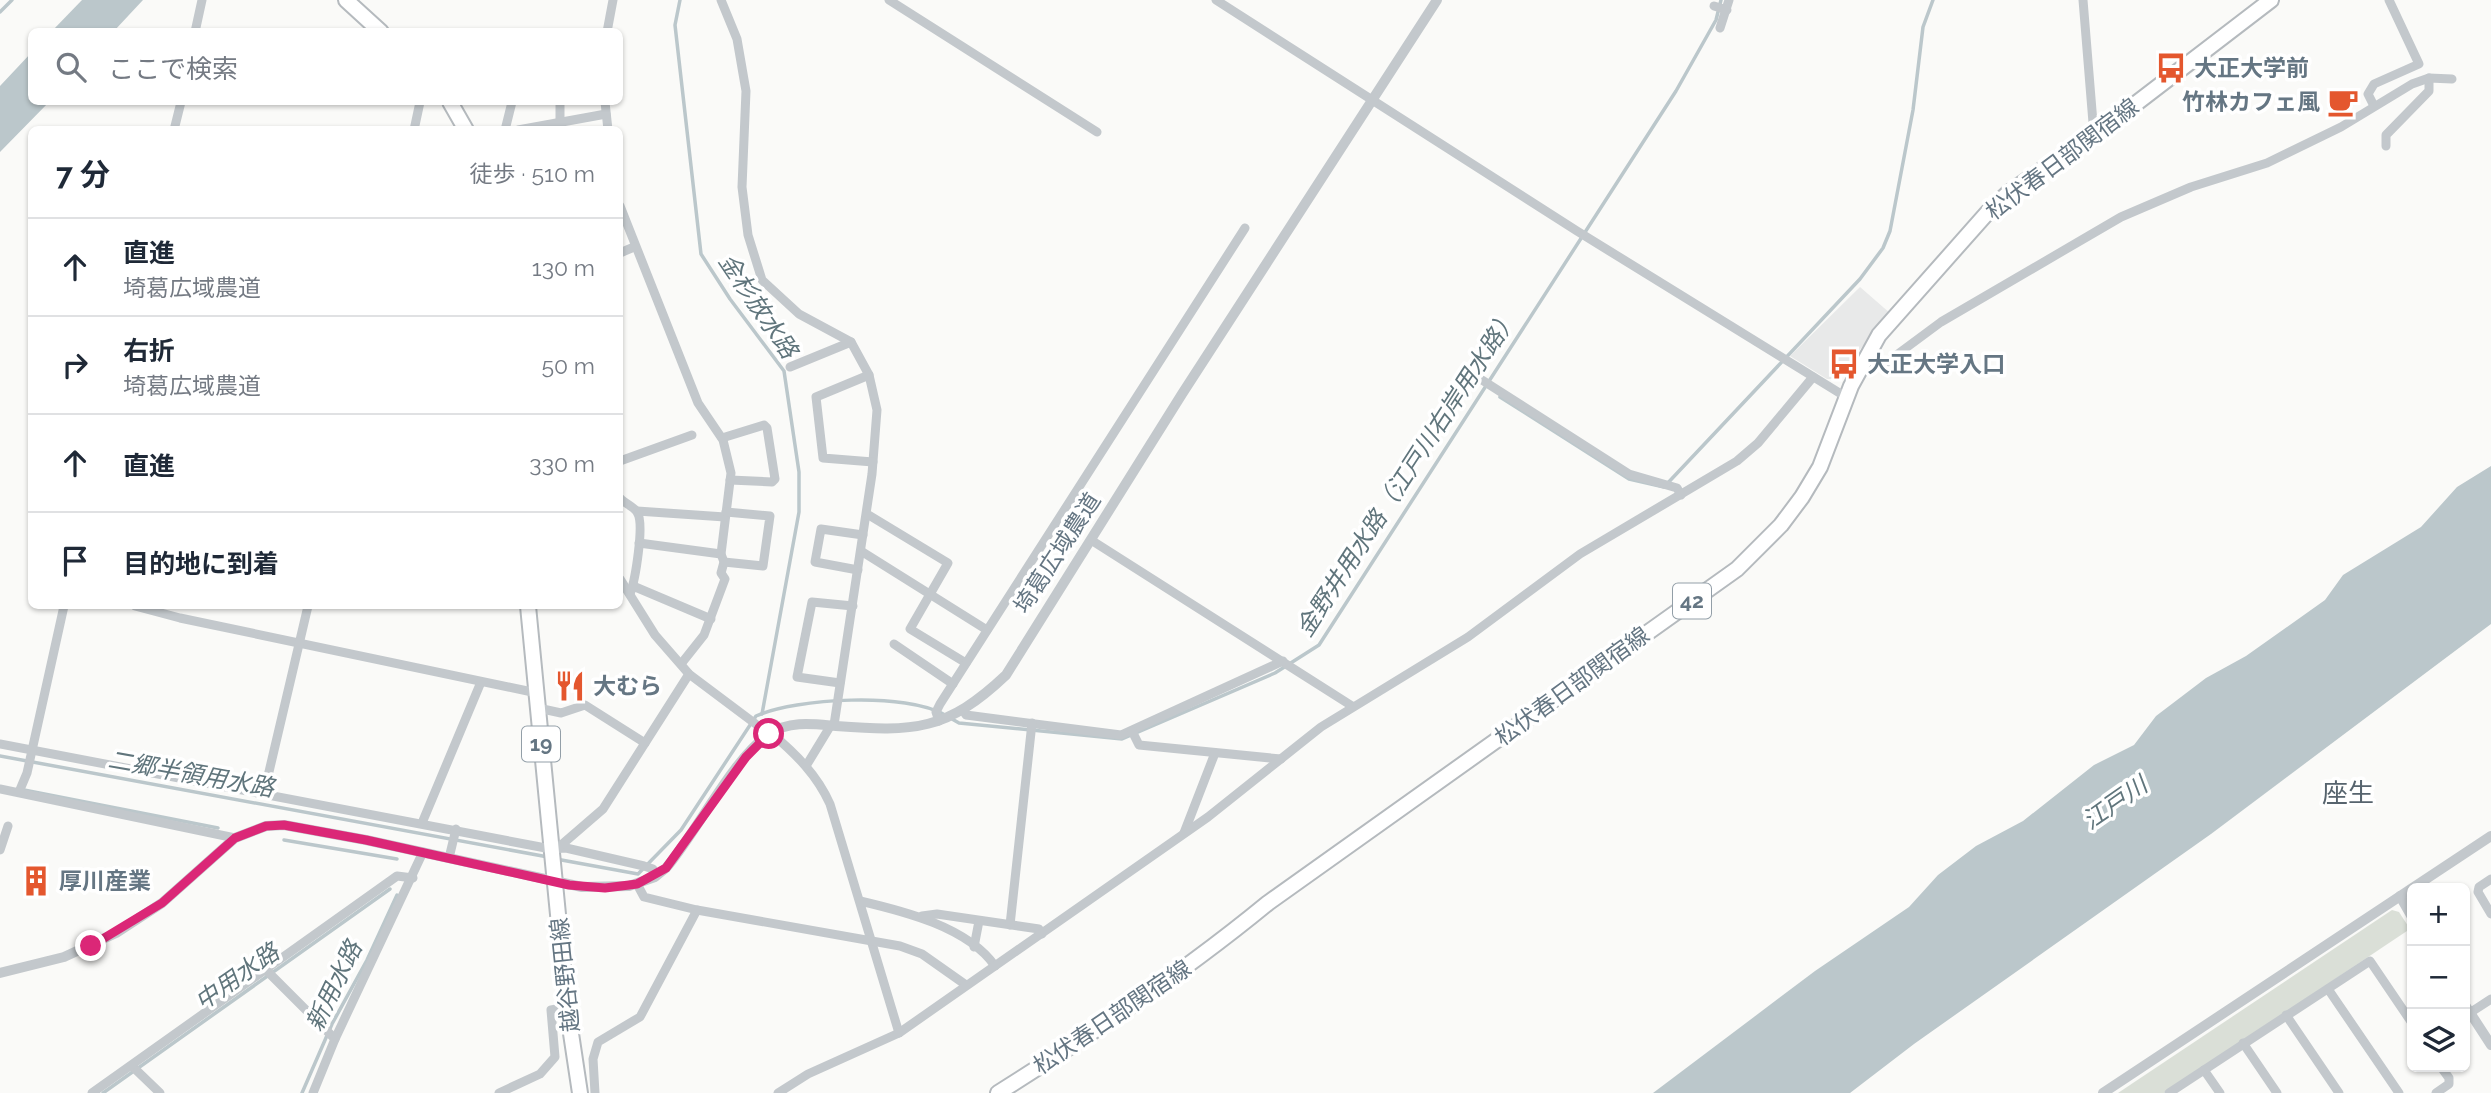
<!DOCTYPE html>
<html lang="ja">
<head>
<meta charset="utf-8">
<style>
	:root { --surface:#fff; --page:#f2f2f3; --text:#1f2937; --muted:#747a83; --line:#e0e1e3 }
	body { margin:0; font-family:Raleway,"Noto Sans JP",sans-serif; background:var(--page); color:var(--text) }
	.controls { position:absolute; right:21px; bottom:21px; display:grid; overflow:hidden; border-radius:10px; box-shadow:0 2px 5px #0004 }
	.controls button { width:63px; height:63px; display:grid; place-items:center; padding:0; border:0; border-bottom:2px solid var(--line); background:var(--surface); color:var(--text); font:35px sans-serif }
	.stop { position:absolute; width:21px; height:21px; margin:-16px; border:5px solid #db2777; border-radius:50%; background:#fff }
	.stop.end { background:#db2777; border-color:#fff; box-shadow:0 2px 7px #0008 }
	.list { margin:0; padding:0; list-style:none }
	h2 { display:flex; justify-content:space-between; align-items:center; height:91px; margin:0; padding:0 28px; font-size:30px }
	h2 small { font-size:23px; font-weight:400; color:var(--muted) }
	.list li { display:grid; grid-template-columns:46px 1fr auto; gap:21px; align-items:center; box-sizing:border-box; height:98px; padding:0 28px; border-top:2px solid var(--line) }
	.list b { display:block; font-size:26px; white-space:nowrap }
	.list p { margin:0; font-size:23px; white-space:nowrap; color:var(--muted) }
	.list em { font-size:23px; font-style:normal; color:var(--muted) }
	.icon { flex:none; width:38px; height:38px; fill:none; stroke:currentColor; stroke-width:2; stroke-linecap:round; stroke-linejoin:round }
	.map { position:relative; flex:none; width:2491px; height:1093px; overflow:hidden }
	.search { position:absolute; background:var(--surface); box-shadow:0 2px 5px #0004; left:28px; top:28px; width:595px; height:77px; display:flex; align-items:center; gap:18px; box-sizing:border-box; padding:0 24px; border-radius:10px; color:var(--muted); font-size:26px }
	.panel { position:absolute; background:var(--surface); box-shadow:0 2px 5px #0004; left:28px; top:126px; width:595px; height:483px; border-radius:10px }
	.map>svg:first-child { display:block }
</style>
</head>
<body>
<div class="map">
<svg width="2491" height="1093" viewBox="0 0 2491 1093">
	<rect width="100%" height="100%" fill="#fafaf8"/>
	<polygon fill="#e8e9e9" points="1860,287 1891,314 1834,379 1827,379 1790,356"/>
	<polygon fill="#dadfd7" points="2392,910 2399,912 2410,929 2164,1093 2118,1093"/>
	<g fill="#bbc7cb">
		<polygon points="82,0 143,0 114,31 52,31"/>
		<polygon points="31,53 32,102 49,102 0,152 0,86"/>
		<polygon points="2491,466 2491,624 2211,834 1914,1044 1850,1093 1653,1093 1815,971 1909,907 1938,875 1976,846 2023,821 2094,765 2134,745 2156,716 2206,678 2246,656 2325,600 2343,575 2421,527 2457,487"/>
	</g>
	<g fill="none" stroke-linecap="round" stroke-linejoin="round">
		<g stroke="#bbc7cb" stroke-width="3.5">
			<polyline points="680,0 675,25 701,254 730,299 784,371 799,472 799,512 762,714"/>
			<polyline points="0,12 12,0"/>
			<polyline points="1500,397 1629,479 1664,487 1860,279 1883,248 1890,231 1913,110 1923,27 1933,0"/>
			<polyline points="952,719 959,723 1122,739 1275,673 1319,645 1676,91 1716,20 1721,0"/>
			<polyline points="0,756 548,857"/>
			<polyline points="24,790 218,828"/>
			<polyline points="284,840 397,859"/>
			<path d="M556,859L638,874L681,830L756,716C796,698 907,692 945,715"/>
			<polyline points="103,1093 390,889"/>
			<polyline points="302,1093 332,1024 367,960 397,895"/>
		</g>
		<g stroke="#b5babe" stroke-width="18">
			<g id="primary">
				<polyline points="346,0 381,32"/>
				<polyline points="450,102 466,130"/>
				<polyline points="528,606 567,1007 580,1093"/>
				<path d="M998,1093C1092,1034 1183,973 1268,903L1737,569L1781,525L1802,497L1820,467L1851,386L1879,335L1988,212L2007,194L2121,115L2271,0"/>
			</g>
		</g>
		<g stroke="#c3c8cc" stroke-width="9">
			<polyline points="721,0 737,39 746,91 742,187 748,235 762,280 799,314 851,342 869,375 877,410 872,474 834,725"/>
			<polyline points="889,0 1097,132"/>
			<polyline points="1216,0 1577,231 1846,397"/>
			<polyline points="2083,0 2094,135"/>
			<polyline points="1714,6 1727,10"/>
			<polyline points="1720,28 1729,0"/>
			<polyline points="195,32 202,0"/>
			<polyline points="607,32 613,0"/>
			<polyline points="560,102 560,122"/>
			<polyline points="605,102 608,130"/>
			<polyline points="2374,106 2368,94 2374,84 2419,64 2389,0"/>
			<polyline points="174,130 181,102"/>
			<polyline points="414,130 420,102"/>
			<polyline points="505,130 512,102"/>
			<polyline points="518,130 606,114"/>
			<polyline points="2386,146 2386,135 2429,91 2429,78"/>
			<polyline points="620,206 698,403 723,440 731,473 721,554 724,562 721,573 725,579 704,635 681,664"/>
			<polyline points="620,253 634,247"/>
			<polyline points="1887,362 1941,322 2121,217 2191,187 2267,163 2341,127 2412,84 2429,78 2452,79"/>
			<polyline points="790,367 851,342"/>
			<polyline points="869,375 816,397 823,458 873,462"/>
			<polyline points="1482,380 1629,474 1677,488 1681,495"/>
			<polyline points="722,438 764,425 767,428 775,479 772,482 730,480"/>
			<polyline points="620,461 692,435"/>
			<path d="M620,498C624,503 634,507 637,512C645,523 635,581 630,594"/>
			<polyline points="637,511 725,517"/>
			<polyline points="867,514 948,563 910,629 966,663"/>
			<polyline points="1091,540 1352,706"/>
			<polyline points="639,543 721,554"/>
			<polyline points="861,551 987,630"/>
			<polyline points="724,562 763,566 770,516 726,512"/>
			<polyline points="858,570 815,562 821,529 863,535"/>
			<polyline points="620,579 655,635 689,674 769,734"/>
			<polyline points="633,586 711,619"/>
			<polyline points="135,606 180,618 537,693"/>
			<polyline points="894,644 953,684"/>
			<polyline points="840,683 797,677 812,602 853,606"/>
			<polyline points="538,708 561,713 585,705 645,743"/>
			<polyline points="963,710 966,715 1121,735 1283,661"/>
			<polyline points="939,721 936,712 940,704 1245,228"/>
			<polyline points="1132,731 1139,745 1281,759"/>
			<path d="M771,733C796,754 817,775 830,804L899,1033"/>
			<polyline points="0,744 551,849 566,848 644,866 653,869 655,877"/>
			<polyline points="806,766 831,725"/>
			<polyline points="0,789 235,838"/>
			<polyline points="19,792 27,773 64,606"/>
			<polyline points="264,793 308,606"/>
			<polyline points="422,823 481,682"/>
			<polyline points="1184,833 1215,753"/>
			<polyline points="559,847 603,809 689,674"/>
			<polyline points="0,850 8,826"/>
			<polyline points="449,858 456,829"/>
			<polyline points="2491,879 2479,887 2478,892 2491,914"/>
			<polyline points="637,884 644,897 697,910 900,946 922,954 966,985"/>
			<path d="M860,901C903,911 968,927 995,966"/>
			<polyline points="922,916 937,914 1039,929 1042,934"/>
			<polyline points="1010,925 1032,723"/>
			<polyline points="974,947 979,921"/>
			<polyline points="265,969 335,1039"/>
			<polyline points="2328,989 2399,1093"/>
			<polyline points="2286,1015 2339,1093"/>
			<polyline points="2465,1016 2491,999"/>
			<polyline points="2243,1043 2277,1093"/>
			<polyline points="132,1066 160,1093"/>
			<polyline points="2204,1070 2220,1093"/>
			<polyline points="92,1093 397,876 413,878"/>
			<polyline points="313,1093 335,1039 423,852"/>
			<polyline points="499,1093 540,1074 555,1057 551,1010 567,1007"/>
			<polyline points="595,1093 593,1059 598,1042 640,1017 697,910"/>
			<polyline points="778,1093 808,1074 899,1033 1208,817 1321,727 1468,637 1580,554 1737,461 1758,443 1813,377"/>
			<polyline points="2169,1093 2370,961 2412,1023"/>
			<polyline points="2436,1093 2449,1084 2449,1078 2441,1067"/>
		</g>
		<g stroke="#c3c8cc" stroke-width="10">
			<polyline points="2400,896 2412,917"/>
			<path d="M0,973L64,957L116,933L162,903L235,838L266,826L284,825L366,840L582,887L629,886L655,877L666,868C697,832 733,758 769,734C790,720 814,724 836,726C914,732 947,731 1006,675L1182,394L1437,0"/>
			<polyline points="2465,1005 2491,1045"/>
			<polyline points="2103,1093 2491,836"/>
		</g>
		<use href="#primary" stroke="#fff" stroke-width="14"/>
	</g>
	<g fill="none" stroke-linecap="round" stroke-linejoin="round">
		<polyline stroke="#db2777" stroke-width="9" points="91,946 162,903 235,838 266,826 284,825 366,840 569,885 605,888 637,884 666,868 746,757 769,734"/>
	</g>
	<defs>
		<g id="bus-bare" transform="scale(2.415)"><path d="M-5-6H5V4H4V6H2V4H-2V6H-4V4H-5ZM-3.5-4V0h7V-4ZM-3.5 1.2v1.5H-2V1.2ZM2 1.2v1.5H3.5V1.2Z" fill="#e4572e" stroke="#fff" stroke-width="2.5" paint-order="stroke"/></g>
		<g id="cafe-bare" transform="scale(2.415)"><path d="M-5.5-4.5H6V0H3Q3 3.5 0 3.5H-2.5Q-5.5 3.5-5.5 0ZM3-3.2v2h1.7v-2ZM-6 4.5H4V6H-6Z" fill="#e4572e" stroke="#fff" stroke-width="2.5" paint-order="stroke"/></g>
		<g id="restaurant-bare" transform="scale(2.415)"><path d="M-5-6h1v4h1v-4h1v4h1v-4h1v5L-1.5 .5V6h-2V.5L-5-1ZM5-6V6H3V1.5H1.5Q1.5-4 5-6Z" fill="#e4572e" stroke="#fff" stroke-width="2.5" paint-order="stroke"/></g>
		<g id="building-bare" transform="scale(2.415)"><path d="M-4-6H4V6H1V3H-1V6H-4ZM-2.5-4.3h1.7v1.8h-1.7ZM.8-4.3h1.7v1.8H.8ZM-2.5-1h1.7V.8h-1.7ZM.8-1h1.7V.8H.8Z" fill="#e4572e" stroke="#fff" stroke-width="2.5" paint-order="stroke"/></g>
	</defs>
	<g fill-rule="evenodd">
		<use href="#bus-bare" x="2171" y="68"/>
		<use href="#cafe-bare" x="2343" y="102"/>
		<use href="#bus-bare" x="1844" y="364"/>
		<use href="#restaurant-bare" x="570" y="686"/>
		<use href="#building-bare" x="36" y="881"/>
	</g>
	<g text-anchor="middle" stroke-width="7" stroke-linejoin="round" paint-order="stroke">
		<g fill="#fff" stroke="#939fa8" stroke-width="2">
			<rect x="1673" y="583.5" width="38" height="35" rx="5"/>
			<rect x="522" y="726.5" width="38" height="35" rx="5"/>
		</g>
		<g font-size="21" font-weight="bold" fill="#657683">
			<text x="1692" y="608">42</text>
			<text x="541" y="751">19</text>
		</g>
		<g font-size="23" font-weight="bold" fill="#657683" stroke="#fff" text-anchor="start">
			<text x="2194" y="76">大正大学前</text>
			<text x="2320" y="110" text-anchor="end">竹林カフェ風</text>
			<text x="1867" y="372">大正大学入口</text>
			<text x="593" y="694">大むら</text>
			<text x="59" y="889">厚川産業</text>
		</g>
		<g font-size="23" fill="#657683" stroke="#fff">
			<text transform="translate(2062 159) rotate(-37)" y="8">松伏春日部関宿線</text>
			<text transform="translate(1057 553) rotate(-57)" y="8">埼葛広域農道</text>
			<text transform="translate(1572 686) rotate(-36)" y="8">松伏春日部関宿線</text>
			<text transform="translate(565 975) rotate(-96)" y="8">越谷野田線</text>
			<text transform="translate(1112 1017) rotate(-34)" y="8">松伏春日部関宿線</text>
		</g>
		<g font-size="24" font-style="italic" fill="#60757c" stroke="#fff">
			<text transform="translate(758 306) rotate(56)" y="8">金杉放水路</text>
			<text transform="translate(1407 473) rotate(-57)" y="8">金野井用水路（江戸川右岸用水路）</text>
			<text transform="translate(191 774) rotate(10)" y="8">二郷半領用水路</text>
			<text transform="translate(2115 803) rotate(-35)" y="8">江戸川</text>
			<text transform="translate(237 977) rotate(-35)" y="8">中用水路</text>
			<text transform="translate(334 986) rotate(-64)" y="8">新用水路</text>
		</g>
		<g font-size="26" fill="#57646e" stroke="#fff">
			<text x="2348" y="802">座生</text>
		</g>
	</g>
</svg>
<div class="controls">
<button>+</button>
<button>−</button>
<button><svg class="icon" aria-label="layers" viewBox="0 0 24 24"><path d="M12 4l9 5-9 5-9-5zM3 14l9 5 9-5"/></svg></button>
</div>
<div class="stop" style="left:769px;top:734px"></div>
<div class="stop end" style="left:91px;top:946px"></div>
<div class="search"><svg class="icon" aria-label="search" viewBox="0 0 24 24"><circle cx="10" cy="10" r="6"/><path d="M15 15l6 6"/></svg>ここで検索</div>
<section class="panel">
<h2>7 分<small>徒歩 · 510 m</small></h2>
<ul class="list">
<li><svg class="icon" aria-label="ahead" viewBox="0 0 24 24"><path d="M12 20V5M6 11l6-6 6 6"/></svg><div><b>直進</b><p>埼葛広域農道</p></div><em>130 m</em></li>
<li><svg class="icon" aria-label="right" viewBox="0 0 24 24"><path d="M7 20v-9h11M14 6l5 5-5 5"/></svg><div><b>右折</b><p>埼葛広域農道</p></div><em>50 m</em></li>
<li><svg class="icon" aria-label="ahead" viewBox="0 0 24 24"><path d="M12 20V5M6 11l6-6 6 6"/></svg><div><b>直進</b></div><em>330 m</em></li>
<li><svg class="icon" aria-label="arrive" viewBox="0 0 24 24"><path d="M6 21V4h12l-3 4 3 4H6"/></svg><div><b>目的地に到着</b></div></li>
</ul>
</section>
</div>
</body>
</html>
